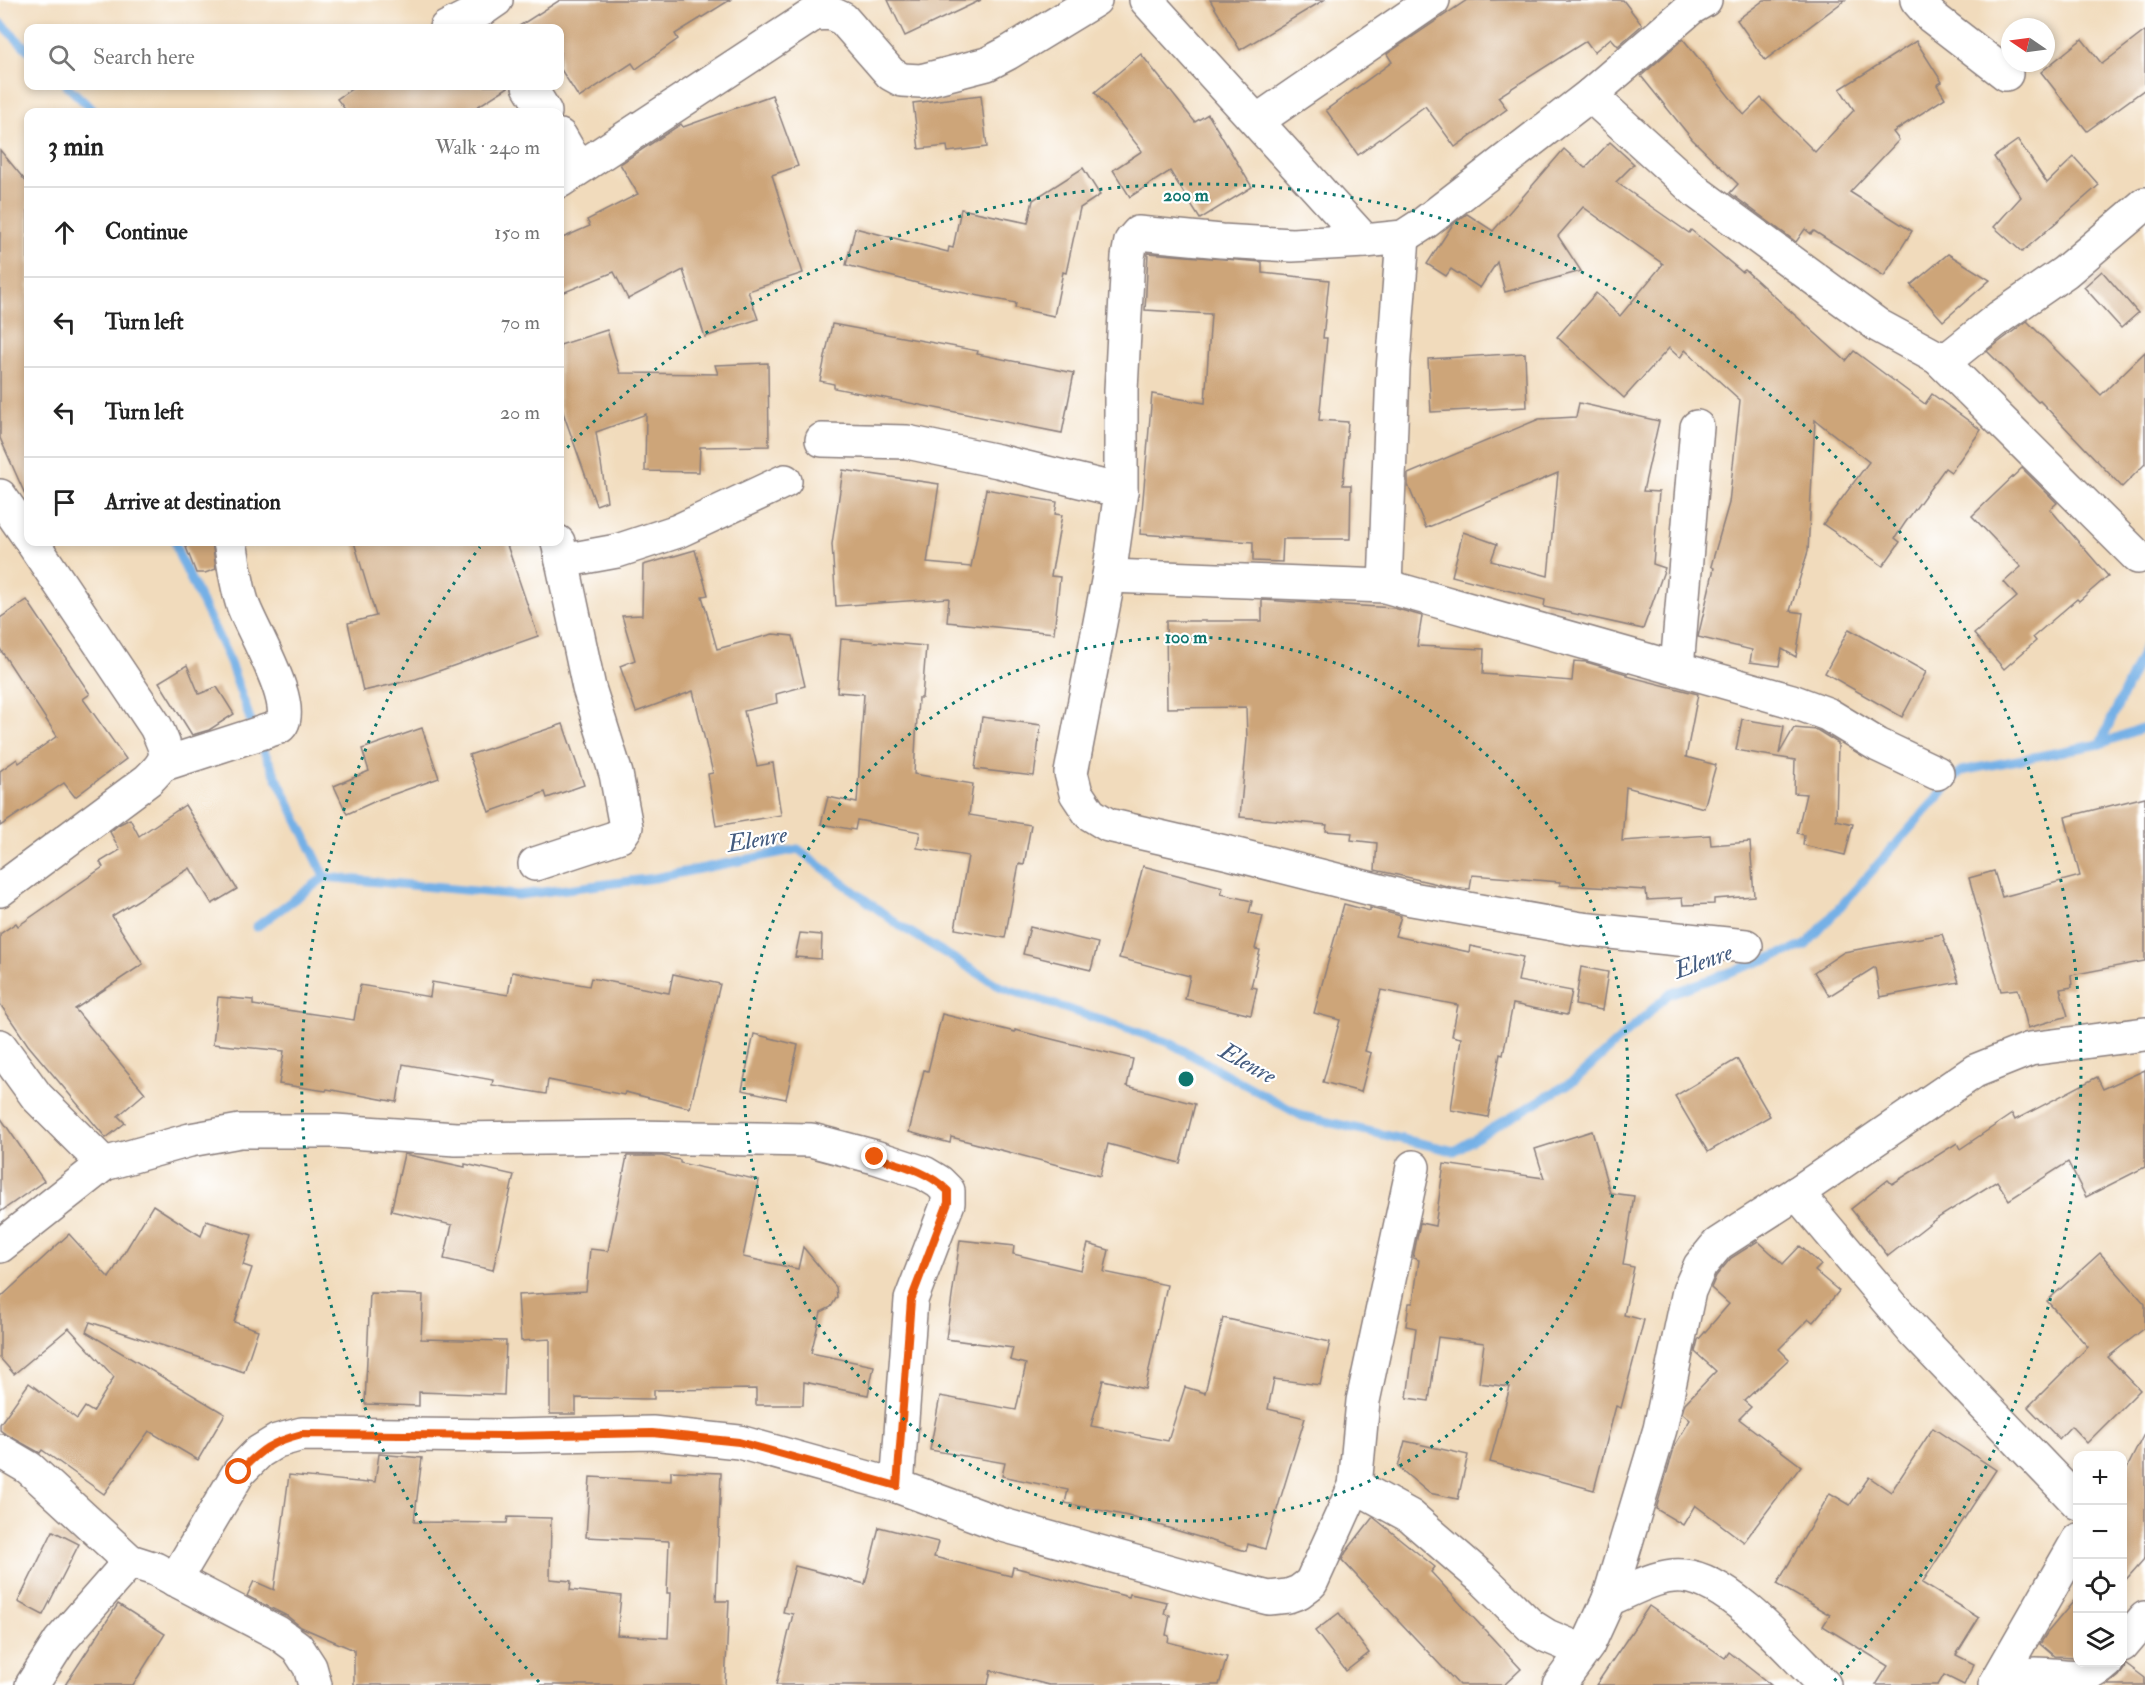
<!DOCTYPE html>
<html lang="en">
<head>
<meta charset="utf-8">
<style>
	:root { --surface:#fff; --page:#f2f2f2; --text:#222; --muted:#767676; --line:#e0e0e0 }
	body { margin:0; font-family:"IM FELL Double Pica",serif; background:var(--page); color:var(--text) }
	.controls { position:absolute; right:18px; bottom:18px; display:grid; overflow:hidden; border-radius:12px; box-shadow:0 3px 9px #0003 }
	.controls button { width:54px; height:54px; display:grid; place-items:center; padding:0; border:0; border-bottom:2px solid var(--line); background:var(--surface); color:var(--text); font:30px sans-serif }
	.compass { position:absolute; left:2001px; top:18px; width:54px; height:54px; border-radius:50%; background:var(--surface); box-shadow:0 3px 9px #0003; rotate:283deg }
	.stop { position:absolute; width:18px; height:18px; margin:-14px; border:4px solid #ea580c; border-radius:50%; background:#fff }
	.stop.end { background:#ea580c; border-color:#fff; box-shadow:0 2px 6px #0008 }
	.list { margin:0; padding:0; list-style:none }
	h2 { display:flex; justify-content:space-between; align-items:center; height:78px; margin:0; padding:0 24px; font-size:26px }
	h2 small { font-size:20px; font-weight:400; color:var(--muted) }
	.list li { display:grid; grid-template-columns:39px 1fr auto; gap:18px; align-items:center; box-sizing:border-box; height:90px; padding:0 24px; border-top:2px solid var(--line) }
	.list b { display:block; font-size:22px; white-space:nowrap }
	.list em { font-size:20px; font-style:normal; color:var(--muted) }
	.icon { flex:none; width:33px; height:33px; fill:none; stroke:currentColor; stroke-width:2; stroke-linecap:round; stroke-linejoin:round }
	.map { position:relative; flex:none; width:2145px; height:1685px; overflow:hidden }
	.search { position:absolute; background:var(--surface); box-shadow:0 3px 9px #0003; left:24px; top:24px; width:540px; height:66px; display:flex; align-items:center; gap:15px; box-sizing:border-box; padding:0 21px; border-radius:12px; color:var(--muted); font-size:22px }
	.panel { position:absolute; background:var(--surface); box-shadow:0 3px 9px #0003; left:24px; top:108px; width:540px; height:438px; border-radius:12px }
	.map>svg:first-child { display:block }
</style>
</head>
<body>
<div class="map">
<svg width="2145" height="1685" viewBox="0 0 2145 1685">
	<rect width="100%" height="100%" fill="#fff"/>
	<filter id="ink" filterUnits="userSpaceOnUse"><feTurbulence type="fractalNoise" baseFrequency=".0167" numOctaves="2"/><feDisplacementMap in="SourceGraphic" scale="12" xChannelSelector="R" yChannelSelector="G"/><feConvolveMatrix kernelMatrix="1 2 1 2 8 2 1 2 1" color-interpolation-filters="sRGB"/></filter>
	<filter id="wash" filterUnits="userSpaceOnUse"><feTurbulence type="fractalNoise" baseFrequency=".008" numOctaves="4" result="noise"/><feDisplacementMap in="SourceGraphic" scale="24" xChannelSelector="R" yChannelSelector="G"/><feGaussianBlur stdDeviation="1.35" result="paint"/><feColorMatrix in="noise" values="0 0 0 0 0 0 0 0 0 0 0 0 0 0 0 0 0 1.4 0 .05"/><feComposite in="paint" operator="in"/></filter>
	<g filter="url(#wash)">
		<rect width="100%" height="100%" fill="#f1dbbc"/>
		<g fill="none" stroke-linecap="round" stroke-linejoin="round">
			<g stroke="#74b0e6" stroke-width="9">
				<polyline points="0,23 28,50"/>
				<polyline points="67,86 95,112"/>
				<polyline points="175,542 179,555 228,657 255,733 325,877"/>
				<polyline points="2100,744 2145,647"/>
				<polyline points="256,927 325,877 518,895 655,878 798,849 900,926 1001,987 1170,1043 1302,1116 1454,1151 1575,1080 1669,994 1806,945 1961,771 2100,744 2145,727"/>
			</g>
		</g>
		<g id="blocks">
			<g fill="#cda579">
				<polygon points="560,0 730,0 675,34 678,39 636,69 632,63 579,98 560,68 560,28 516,28"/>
				<polygon points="888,0 981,0 905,36"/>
				<polygon points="1210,0 1324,0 1240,50"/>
				<polygon points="1467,0 1623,0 1642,25 1618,46 1611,38 1594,52 1586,41 1498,97 1507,109 1455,147 1425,106 1358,155 1326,110 1392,62 1387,54"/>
				<polygon points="1764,0 1845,0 1765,60 1737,20"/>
				<polygon points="2145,31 2145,89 2087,131 2041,72 2082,39 2102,64"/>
				<polygon points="1683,39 1744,115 1761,98 1815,152 1854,110 1840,89 1916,41 1942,82 1937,85 1945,98 1893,132 1899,140 1850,192 1912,231 1884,276 1814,231 1811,234 1805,229 1796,242 1730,193 1738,184 1692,139 1641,76"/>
				<polygon points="1141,54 1195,122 1208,114 1252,187 1200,219 1170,171 1130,197 1113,170 1142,151 1095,92"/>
				<polygon points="356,86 510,86 469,112 347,112 337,99"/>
				<polygon points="772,95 798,166 772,175 803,273 748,291 758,319 705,337 683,270 628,299 614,272 560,294 560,239 590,226 587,220 638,194 620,164 681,124 683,127"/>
				<polygon points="981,95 987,147 948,152 947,146 919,149 913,103"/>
				<polygon points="2018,140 2047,183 2074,157 2099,185 2022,252 1994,227 2021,197 1994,157"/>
				<polygon points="1610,142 1634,164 1616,182 1689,233 1691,230 1742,272 1745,270 1846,361 1854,351 1925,404 1932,394 1981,430 1951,472 1945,468 1905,523 1895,538 1900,542 1883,566 1823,524 1869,462 1815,420 1808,551 1790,611 1803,613 1796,657 1782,649 1779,666 1750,662 1752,650 1698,637 1714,568 1711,566 1729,503 1740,400 1685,350 1680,358 1669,348 1624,398 1557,337 1596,293 1620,316 1663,264 1583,207 1558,236 1581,271 1505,292 1497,262 1480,288 1451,269 1446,276 1427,264 1453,224 1467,214 1493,231 1564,149 1585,168"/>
				<polygon points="0,150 28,184 28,501 0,438"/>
				<polygon points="1083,168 1100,195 1080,208 1066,273 1063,272 1054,316 1015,308 1016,303 929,286 846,265 855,228 948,252 949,247 953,248 961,209 1028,223 1033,200"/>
				<polygon points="1148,253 1262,262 1262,273 1329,280 1323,338 1327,338 1319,420 1348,422 1343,485 1351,485 1350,539 1283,539 1282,562 1253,561 1253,542 1140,534 1152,394 1205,403 1211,314 1145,310"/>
				<polygon points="1948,254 1990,280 1943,321 1911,285"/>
				<polygon points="2102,271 2138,313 2121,328 2084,287"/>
				<polygon points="2027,321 2101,395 2145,352 2145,464 2122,487 2040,401 2038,402 1987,351"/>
				<polygon points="832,324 978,351 977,354 1074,373 1062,433 834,388 834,384 820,381"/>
				<polygon points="607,330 620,373 718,374 715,365 768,363 769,446 700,447 699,472 645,471 646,414 596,432 607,501 596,505 560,404 560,345"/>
				<polygon points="1525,353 1527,407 1431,412 1428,359"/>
				<polygon points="1579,403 1659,421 1643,491 1659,492 1653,564 1665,568 1643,629 1544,607 1545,600 1452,576 1463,532 1497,544 1491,561 1548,576 1558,473 1426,528 1408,485 1408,474 1539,419 1576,417"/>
				<polygon points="2022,468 2057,503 2050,509 2108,576 2079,601 2077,599 2033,637 2036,641 2004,669 1974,634 2017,597 2004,582 2021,567 1972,516"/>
				<polygon points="843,470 939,484 927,563 971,567 986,489 1057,502 1055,514 1062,515 1051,576 1060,577 1054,633 947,622 949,598 836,606 832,544"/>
				<polygon points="184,542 212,542 216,569 205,573 196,573"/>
				<polygon points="354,542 506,542 538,636 416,679 363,691 348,623 376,616"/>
				<polygon points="695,550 708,595 702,596 717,649 773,634 793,636 805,686 776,694 777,703 744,711 757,766 773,763 781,815 716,826 708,774 713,773 693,691 636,712 620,666 635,660 622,616 642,615 643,565"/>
				<polygon points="27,600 90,694 83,699 126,759 75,797 64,783 0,826 0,771 17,759 19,763 57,736 0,649 0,618"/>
				<polygon points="1262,600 1394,608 1422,616 1417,646 1484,649 1483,674 1572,681 1574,661 1586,662 1627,674 1627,676 1698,694 1686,757 1716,765 1704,808 1626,787 1622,841 1710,835 1711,845 1750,842 1754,896 1714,899 1714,904 1683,905 1682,898 1647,900 1646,890 1560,885 1560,882 1472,875 1470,889 1451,887 1375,870 1377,843 1351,840 1352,833 1326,831 1327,825 1240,817 1247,739 1246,707 1167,708 1166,621 1262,621"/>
				<polygon points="1849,629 1926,672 1902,717 1825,673"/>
				<polygon points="841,639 926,646 922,698 918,698 914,774 973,784 969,815 1031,825 1024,865 1019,864 1005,938 955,929 968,856 917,848 920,832 857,820 855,830 821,824 828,797 857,803 864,694 837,692"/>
				<polygon points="187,665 199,694 217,687 234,714 209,730 192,735 159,682"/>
				<polygon points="982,717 1041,725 1034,776 975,769"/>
				<polygon points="1742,719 1784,726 1779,754 1794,728 1817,730 1838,743 1836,820 1853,824 1845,855 1803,845 1804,835 1797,833 1806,794 1794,793 1795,760 1736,750"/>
				<polygon points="563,724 584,785 547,798 545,792 489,812 469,755"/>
				<polygon points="422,728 439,778 380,799 347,814 334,786 369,771 362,749"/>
				<polygon points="2145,797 2145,961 2071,975 2072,987 2060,989 2068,1016 2028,1028 2018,989 2001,991 1969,878 1994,871 2002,897 2080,876 2065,817"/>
				<polygon points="185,805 237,889 212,904 190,868 112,916 143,964 75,1009 145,1093 118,1116 125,1123 106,1138 28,1045 0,1004 0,934 16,923 18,926 103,867 100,862 120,850 110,832 118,825 130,819 139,836"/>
				<polygon points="1143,866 1223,887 1221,894 1252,901 1249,913 1263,916 1255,949 1260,950 1251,987 1257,988 1251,1015 1185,999 1190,976 1119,958"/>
				<polygon points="1344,904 1370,911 1370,908 1401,916 1395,936 1469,952 1470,946 1523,957 1518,981 1572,991 1567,1015 1513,1004 1503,1055 1500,1054 1488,1117 1451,1110 1461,1038 1452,1036 1458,1005 1381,990 1365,1051 1371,1053 1361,1092 1323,1082 1340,1020 1314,1013"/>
				<polygon points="1030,927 1098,943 1091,970 1023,954"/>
				<polygon points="800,933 822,935 821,959 795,957"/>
				<polygon points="1942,934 1959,982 1880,997 1875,967 1829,996 1814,972 1844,952"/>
				<polygon points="1581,967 1608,972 1602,1010 1575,1005"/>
				<polygon points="512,972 589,986 591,978 669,993 673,974 720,984 690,1108 625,1092 624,1095 548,1080 546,1094 492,1085 493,1080 403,1064 397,1102 327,1089 326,1091 279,1084 284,1051 213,1044 218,997 253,1000 253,1005 354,1020 360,985 430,997 432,982 508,995"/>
				<polygon points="942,1014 1015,1032 1015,1030 1133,1059 1127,1086 1195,1104 1180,1163 1108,1144 1100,1176 951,1137 950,1143 909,1132 924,1070 928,1071"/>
				<polygon points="754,1034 798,1045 786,1099 742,1090"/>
				<polygon points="1737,1059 1770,1116 1708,1152 1675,1096"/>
				<polygon points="2145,1070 2145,1167 2086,1197 2068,1162 2009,1200 1997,1181 1933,1221 1888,1256 1851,1209 1888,1180 1892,1184 1957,1143 1960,1149 2012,1114 2015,1120 2097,1077 2103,1089"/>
				<polygon points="0,1117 44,1181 0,1212"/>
				<polygon points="1592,1131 1610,1193 1634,1196 1623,1265 1634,1267 1624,1315 1644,1320 1621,1408 1616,1406 1594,1490 1490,1462 1510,1387 1479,1383 1484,1343 1438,1337 1429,1401 1407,1398 1416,1328 1406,1326 1409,1303 1413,1303 1419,1260 1413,1258 1420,1223 1435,1226 1444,1164 1544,1178 1535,1149"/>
				<polygon points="404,1154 465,1167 465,1164 514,1175 493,1270 444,1259 452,1225 391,1211"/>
				<polygon points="627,1156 662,1156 680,1160 680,1163 759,1180 743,1257 798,1269 803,1247 836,1287 837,1297 831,1307 821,1312 811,1353 874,1366 868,1395 804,1382 803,1405 756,1405 756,1389 654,1390 654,1399 576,1398 576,1414 550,1414 550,1339 521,1341 518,1295 586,1291 590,1249 608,1251"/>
				<polygon points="153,1205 201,1236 206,1221 252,1235 243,1265 252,1268 234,1322 258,1330 244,1372 90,1322 86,1332 225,1414 198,1460 149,1431 104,1494 42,1450 40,1453 4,1433 0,1430 0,1424 29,1383 77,1419 85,1407 93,1412 114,1377 69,1328 14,1374 0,1358 0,1298 69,1234 109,1278"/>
				<polygon points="960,1240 1014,1246 1013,1254 1081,1270 1088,1244 1109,1250 1104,1272 1167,1285 1145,1389 1103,1380 1091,1426 1168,1441 1185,1387 1205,1393 1223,1318 1330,1342 1320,1385 1274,1379 1268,1409 1305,1418 1265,1549 1248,1544 1246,1551 1128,1516 1065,1503 1068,1490 1002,1476 1005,1463 930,1450 940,1396 1016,1410 1026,1364 1010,1360 1013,1348 946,1339"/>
				<polygon points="1758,1241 1783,1264 1800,1246 1821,1265 1815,1271 1839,1291 1813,1322 1809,1319 1779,1349 1789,1359 1744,1401 1751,1407 1739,1419 1801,1466 1744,1542 1695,1505 1683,1525 1656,1509 1675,1445 1690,1420 1682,1413 1685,1403 1716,1371 1695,1352 1698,1340 1729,1304 1711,1288 1716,1276 1731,1258"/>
				<polygon points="2100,1253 2145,1304 2145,1328 2108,1357 2140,1390 2087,1443 2071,1426 2059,1439 2028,1407 2088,1347 2047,1301"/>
				<polygon points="370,1293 423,1295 421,1339 506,1341 504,1395 419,1392 419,1406 365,1404"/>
				<polygon points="1933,1428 1996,1470 1922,1583 1979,1618 1956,1655 1974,1664 1964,1685 1944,1675 1938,1685 1876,1685 1888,1666 1823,1626 1830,1615 1777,1584 1830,1493 1850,1505 1869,1477 1891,1492"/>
				<polygon points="2145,1432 2145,1558 2122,1584 2122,1478"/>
				<polygon points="1405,1441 1468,1455 1458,1499 1429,1493 1398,1467"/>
				<polygon points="379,1454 422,1458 414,1522 507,1523 508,1517 551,1518 550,1579 571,1581 570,1590 621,1596 617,1635 668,1638 670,1593 667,1593 669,1541 586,1537 590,1477 671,1481 671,1471 721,1473 716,1601 729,1601 725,1685 354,1685 354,1650 301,1627 287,1616 247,1596 254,1581 274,1590 289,1475 367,1483 367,1481 375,1482"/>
				<polygon points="1373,1517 1435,1567 1431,1572 1521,1669 1504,1685 1459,1685 1342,1560 1346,1552"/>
				<polygon points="879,1527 938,1542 934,1557 1011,1576 1013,1567 1129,1597 1130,1594 1167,1602 1164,1614 1170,1615 1166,1635 1169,1636 1168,1642 1227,1657 1219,1685 1049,1685 991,1670 988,1685 776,1685 793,1614 783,1612 795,1566 865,1584"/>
				<polygon points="53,1531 79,1544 43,1615 18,1602"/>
				<polygon points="2078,1596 2078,1657 2054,1656 2040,1644 2047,1633"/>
				<polygon points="118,1604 165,1634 133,1685 65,1685"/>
				<polygon points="1649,1606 1725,1658 1729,1652 1771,1685 1596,1685"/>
				<polygon points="1339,1613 1369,1653 1346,1671 1315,1631"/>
				<polygon points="2125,1663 2145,1678 2145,1685 2108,1685 2119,1676 2124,1669"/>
			</g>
		</g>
	</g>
	<g filter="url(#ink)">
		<use href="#blocks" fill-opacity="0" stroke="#8a7e7c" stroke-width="1.5"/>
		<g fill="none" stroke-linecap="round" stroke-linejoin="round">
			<g stroke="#8a7e7c" stroke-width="36">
				<g id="minor">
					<polyline points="1146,0 1365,241"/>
					<polyline points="1705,0 1691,8 1590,95 1423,224 1403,237 1365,241 1292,245 1221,241 1138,233 1131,241 1128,257 1121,390 1121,491 1109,576 1071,773 1076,793 1090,814 1108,825 1229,853 1412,899 1581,929 1746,946"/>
					<polyline points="1917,0 1932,17 2006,74"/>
					<polyline points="446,28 483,9 496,0"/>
					<polyline points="529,86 545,112"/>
					<polyline points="1590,95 1698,193 1879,326 1938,358 1950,357 2000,317 2065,272 2145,204"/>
					<polyline points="1257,121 1433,0"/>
					<polyline points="560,136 578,167"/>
					<polyline points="560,181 814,14 830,13 843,19 891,74 902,80 921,81 987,64 1008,53 1095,0"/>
					<polyline points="1938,358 2138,557"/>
					<polyline points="822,440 907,442 998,461 1121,491"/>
					<polyline points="0,496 28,536"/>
					<polyline points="562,561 617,551 678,531 785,481"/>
					<polyline points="1109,576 1385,586 1792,701 1827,714 1878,745 1937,773"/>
					<polyline points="1385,586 1393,370 1403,237"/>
					<polyline points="1677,668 1697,427"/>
					<path d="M164,764L279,727C301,710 250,627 243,605C236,585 234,562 230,542"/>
					<polyline points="535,864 620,836 626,827 616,774 589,688 558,542"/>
					<path d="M0,890L148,780C170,758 169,755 156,727L32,542"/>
					<polyline points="0,1046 37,1097 104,1164"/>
					<polyline points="1797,1193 1914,1332 2078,1503"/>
					<polyline points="0,1246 104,1164 190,1140 240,1131 335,1131 456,1139 631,1137 811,1140 875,1157 924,1173 939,1182 948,1191 948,1203 911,1300 897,1486"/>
					<polyline points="0,1451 29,1468 130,1561 155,1569 278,1633 297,1647 310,1667 315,1685"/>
					<polyline points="1355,1486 1410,1516 1482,1578 1531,1626 1547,1636 1583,1651"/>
					<polyline points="175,1580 239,1472 259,1452 277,1441 302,1434 507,1436 652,1433 739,1442 897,1486 1003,1525 1217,1585 1269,1598 1288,1596 1299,1592 1311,1583 1355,1486 1363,1401 1413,1167"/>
					<path d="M1609,1599C1632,1590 1659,1573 1684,1576C1730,1580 1791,1652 1824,1685"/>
					<polyline points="2122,1645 2145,1618"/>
					<polyline points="32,1685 60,1641 130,1561"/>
					<polyline points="1559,1685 1588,1645 1609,1599 1660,1429 1689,1291 1700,1266 1718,1244 1797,1193 1975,1071 2030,1049 2145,1034"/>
					<polyline points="1995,1685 2078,1540"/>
					<path d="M2004,1685C2014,1681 2026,1674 2036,1674C2067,1674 2082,1685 2107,1662"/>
				</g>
			</g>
			<use href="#minor" stroke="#fff" stroke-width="33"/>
		</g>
	</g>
	<g fill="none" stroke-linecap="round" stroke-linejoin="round" filter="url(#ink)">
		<path stroke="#ea580c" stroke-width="8" d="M239,1472C262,1449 271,1442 302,1434L507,1436L652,1433L739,1442L897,1486L911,1300L948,1203V1191C928,1171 901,1165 875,1157"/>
	</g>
	<g fill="none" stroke="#0f766e" stroke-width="3" stroke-dasharray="3 6">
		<circle cx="1186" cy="1079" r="442"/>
		<path d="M539 1682A884 884 0 0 1 480 547M561 454A884 884 0 0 1 1833 1682"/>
	</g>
	<g text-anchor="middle" stroke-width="4.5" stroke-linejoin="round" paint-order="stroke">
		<g font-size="24" font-style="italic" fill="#435b7f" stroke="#fff">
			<text transform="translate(757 839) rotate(-10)" y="8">Elenre</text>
			<text transform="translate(1703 961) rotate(-20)" y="8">Elenre</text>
			<text transform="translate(1248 1063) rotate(29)" y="8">Elenre</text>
		</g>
	</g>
	<circle cx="1186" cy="1079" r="9" fill="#0f766e" stroke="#fff" stroke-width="3"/>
	<g font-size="18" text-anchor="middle" font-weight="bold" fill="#0f766e" stroke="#fff" stroke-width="4.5" stroke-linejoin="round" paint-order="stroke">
		<text x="1186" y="201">200 m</text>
		<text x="1186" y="643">100 m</text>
	</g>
</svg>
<div class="controls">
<button>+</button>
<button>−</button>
<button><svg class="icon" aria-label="locate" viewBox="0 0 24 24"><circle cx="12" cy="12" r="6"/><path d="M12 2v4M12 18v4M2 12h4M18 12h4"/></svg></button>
<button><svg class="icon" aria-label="layers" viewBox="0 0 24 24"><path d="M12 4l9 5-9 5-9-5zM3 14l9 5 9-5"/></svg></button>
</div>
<svg class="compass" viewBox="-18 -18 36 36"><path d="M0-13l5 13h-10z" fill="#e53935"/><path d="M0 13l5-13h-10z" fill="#767676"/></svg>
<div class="stop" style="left:239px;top:1472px"></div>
<div class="stop end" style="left:875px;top:1157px"></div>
<div class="search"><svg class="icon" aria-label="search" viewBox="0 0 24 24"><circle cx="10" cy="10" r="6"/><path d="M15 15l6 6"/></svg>Search here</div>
<section class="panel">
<h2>3 min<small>Walk · 240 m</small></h2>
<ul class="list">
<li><svg class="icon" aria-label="ahead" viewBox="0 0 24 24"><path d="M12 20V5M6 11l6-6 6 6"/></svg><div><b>Continue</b></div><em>150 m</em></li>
<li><svg class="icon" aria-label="left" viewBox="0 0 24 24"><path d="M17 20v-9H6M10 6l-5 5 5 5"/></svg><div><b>Turn left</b></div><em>70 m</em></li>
<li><svg class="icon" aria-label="left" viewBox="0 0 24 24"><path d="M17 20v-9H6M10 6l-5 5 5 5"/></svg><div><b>Turn left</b></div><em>20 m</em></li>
<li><svg class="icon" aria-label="arrive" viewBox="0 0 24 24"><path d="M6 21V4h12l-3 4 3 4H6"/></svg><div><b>Arrive at destination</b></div></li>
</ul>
</section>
</div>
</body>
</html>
